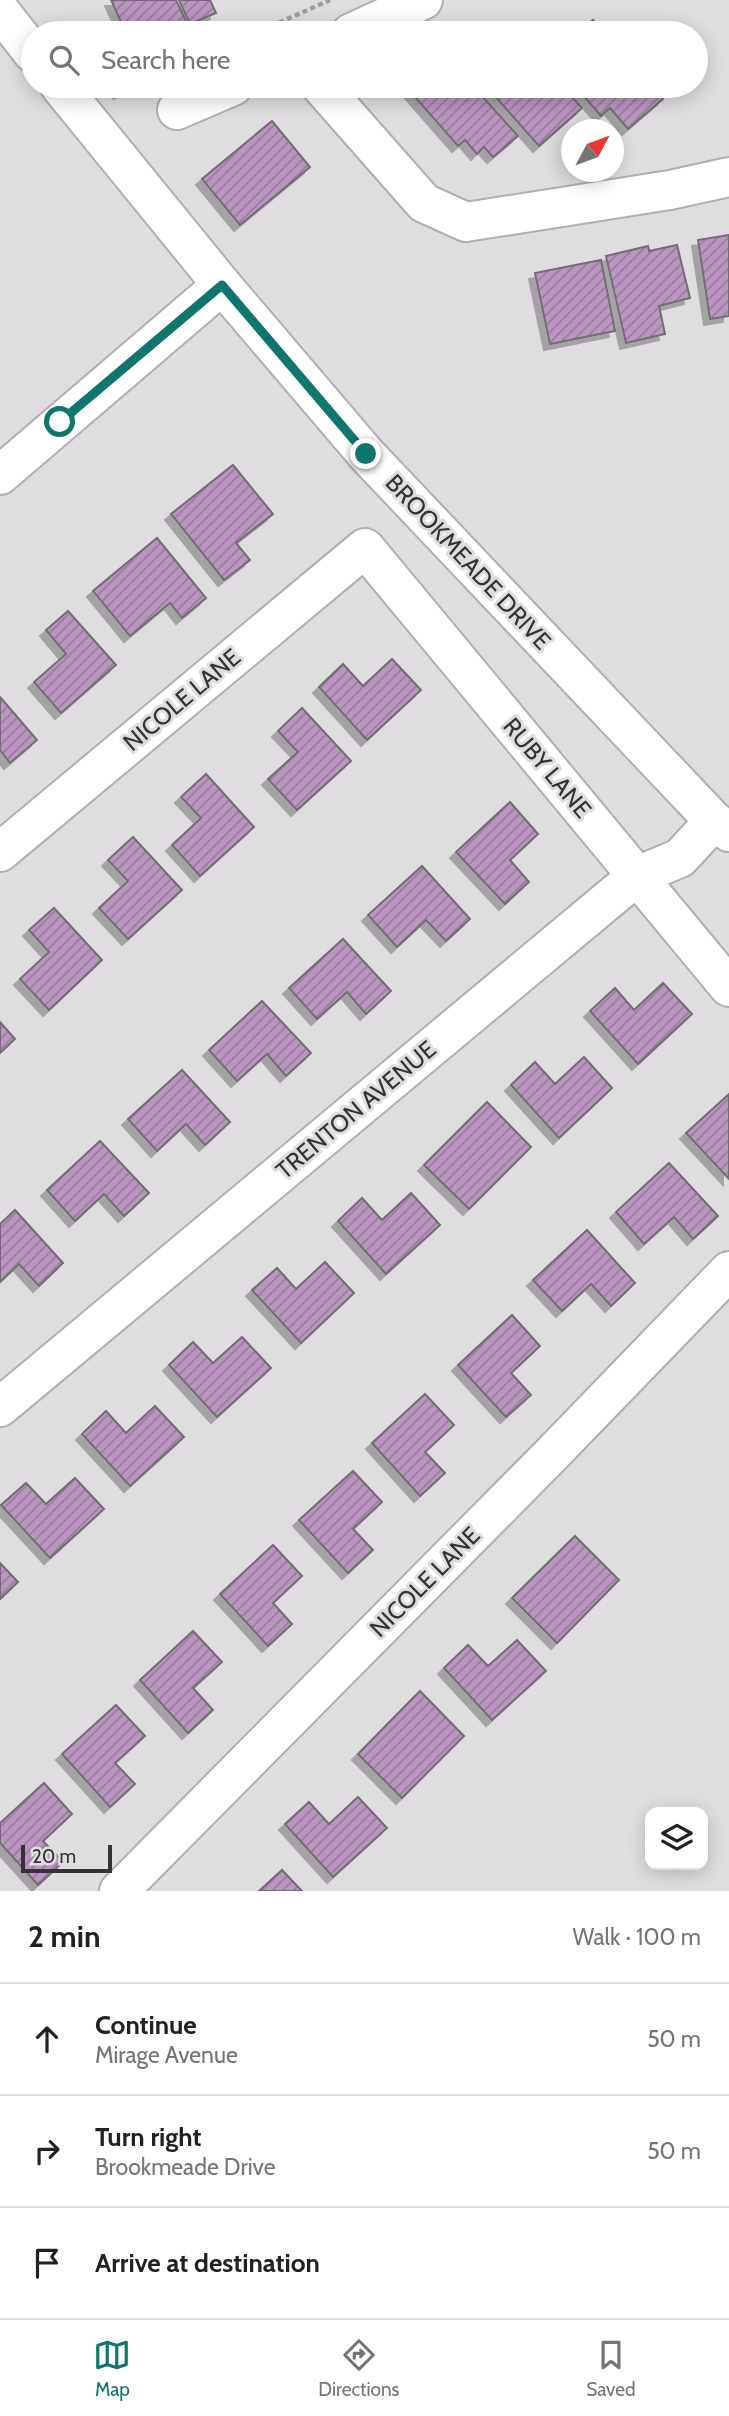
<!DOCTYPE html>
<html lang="en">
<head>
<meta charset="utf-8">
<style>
	:root { --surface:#fff; --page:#f2f2f2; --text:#202124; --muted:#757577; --line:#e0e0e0; --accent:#0f766e }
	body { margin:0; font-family:Cabin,sans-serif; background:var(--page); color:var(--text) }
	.controls { position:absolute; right:21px; bottom:21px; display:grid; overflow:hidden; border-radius:14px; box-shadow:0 4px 18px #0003 }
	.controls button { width:63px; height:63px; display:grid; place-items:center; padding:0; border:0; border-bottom:2px solid var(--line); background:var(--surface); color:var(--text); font:35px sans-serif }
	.compass { position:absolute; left:561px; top:119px; width:63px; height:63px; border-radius:50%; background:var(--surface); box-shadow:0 4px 18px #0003; rotate:49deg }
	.scale { position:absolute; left:21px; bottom:18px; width:91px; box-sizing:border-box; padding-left:7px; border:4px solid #343334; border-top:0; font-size:19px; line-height:24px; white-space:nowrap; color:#343334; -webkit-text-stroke:5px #e0dde0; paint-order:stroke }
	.stop { position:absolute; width:21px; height:21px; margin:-16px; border:5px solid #0f766e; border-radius:50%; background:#fff }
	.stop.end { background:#0f766e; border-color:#fff; box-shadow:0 2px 7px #0008 }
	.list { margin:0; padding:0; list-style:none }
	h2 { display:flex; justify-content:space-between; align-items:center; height:91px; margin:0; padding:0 28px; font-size:30px }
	h2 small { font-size:23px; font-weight:400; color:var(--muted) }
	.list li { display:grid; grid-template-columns:46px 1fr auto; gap:21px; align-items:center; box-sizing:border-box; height:112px; padding:0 28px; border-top:2px solid var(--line) }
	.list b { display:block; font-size:26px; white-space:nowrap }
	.list p { margin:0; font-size:23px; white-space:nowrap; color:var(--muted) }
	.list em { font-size:23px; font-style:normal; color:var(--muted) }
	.icon { flex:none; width:38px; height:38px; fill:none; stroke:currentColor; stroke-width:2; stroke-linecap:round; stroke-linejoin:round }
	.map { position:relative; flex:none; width:729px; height:1891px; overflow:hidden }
	.search { position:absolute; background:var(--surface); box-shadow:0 4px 18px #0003; left:21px; right:21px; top:21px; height:77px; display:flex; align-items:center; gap:18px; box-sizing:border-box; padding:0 24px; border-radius:38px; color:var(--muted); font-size:26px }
	.sheet { height:427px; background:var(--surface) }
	nav { display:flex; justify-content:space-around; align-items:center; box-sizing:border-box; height:98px; border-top:2px solid var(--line); background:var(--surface); font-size:19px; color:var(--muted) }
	nav a { display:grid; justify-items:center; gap:4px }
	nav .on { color:var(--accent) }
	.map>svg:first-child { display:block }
</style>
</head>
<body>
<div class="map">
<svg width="729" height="1891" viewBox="0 0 729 1891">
	<defs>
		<pattern id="building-hatch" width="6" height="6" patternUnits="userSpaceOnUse" patternTransform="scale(1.75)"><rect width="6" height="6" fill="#bb96c1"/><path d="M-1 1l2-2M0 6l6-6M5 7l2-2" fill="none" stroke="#997b9e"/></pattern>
		<filter id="shadow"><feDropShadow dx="-6" dy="6" stdDeviation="0" flood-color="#0004"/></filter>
	</defs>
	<rect width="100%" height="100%" fill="#e0dde0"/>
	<g fill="url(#building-hatch)" stroke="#716e71" stroke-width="2" filter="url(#shadow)">
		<polygon points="111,0 176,0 191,32 126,33"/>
		<polygon points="179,0 210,0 216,13 190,24"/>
		<polygon points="593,20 605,33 578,33"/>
		<polygon points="410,86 473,86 518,136 493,157 484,147 477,154 465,140 458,146 407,88"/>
		<polygon points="486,86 562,86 582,108 539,146"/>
		<polygon points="575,86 651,86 663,99 628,129 610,108 601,116"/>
		<polygon points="272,121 310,167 240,225 202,179"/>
		<polygon points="729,235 729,316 710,319 698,240"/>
		<polygon points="677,245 690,298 659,306 665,334 626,343 606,256 648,246 649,251"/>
		<polygon points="601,260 615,331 550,344 535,273"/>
		<polygon points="233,465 273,514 236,543 250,560 224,580 171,514"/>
		<polygon points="157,538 206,598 182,618 170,603 130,636 93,591"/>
		<polygon points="68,611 116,665 61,713 34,682 66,654 46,630"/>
		<polygon points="392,659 421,690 367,740 319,687 343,664 363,686"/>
		<polygon points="0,697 37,740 10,763 0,750"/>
		<polygon points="302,708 351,761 297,810 268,779 298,752 278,731"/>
		<polygon points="206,774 254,827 200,876 172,845 201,818 181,797"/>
		<polygon points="510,802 538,834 510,860 529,882 505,904 456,852"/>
		<polygon points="133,837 182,890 128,939 99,908 128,881 108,860"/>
		<polygon points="422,866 470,919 446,941 426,920 397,947 368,915"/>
		<polygon points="54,908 102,960 49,1010 20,979 49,952 29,930"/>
		<polygon points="343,939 391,991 366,1014 347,992 317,1019 289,988"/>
		<polygon points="663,983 692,1014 638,1064 590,1011 615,988 634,1010"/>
		<polygon points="262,1001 311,1053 286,1076 267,1054 237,1081 209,1050"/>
		<polygon points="0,1022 15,1039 0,1053"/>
		<polygon points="584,1057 612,1088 559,1138 511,1085 535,1062 555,1084"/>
		<polygon points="182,1070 230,1122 205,1145 186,1124 157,1151 128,1119"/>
		<polygon points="729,1094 729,1179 686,1133"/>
		<polygon points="487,1102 531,1147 469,1209 424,1165"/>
		<polygon points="100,1141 149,1193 124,1216 104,1194 75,1221 47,1190"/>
		<polygon points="669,1163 718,1216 693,1239 674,1217 644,1244 616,1212"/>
		<polygon points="411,1193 440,1225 386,1274 338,1221 362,1198 382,1220"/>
		<polygon points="15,1210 63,1263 39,1286 19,1264 0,1282 0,1224"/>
		<polygon points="587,1230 635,1283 611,1306 591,1284 562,1311 533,1280"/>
		<polygon points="325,1262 354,1293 301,1343 252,1290 277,1268 296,1289"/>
		<polygon points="512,1315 540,1346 511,1373 531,1395 506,1417 458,1365"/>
		<polygon points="242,1337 271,1368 217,1417 169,1365 193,1342 213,1363"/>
		<polygon points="425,1394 454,1425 425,1452 445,1473 420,1496 372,1443"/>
		<polygon points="155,1406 184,1437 130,1486 82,1434 106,1411 126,1433"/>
		<polygon points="353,1471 382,1502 353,1529 373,1550 348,1573 299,1520"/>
		<polygon points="75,1478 104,1509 50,1558 1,1505 26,1483 46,1504"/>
		<polygon points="575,1536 619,1580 557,1643 512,1598"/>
		<polygon points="273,1545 302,1576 273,1603 292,1624 268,1646 220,1594"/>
		<polygon points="0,1563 18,1582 0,1599"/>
		<polygon points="193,1631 222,1662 193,1688 213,1710 188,1733 140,1680"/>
		<polygon points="517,1640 546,1671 492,1720 444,1668 468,1645 488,1666"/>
		<polygon points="420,1691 464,1736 402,1798 358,1754"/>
		<polygon points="116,1705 145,1736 115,1763 135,1784 110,1807 62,1754"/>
		<polygon points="44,1783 72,1814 43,1841 63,1862 38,1885 0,1843 0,1823"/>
		<polygon points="358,1797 387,1828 333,1877 285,1824 309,1802 329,1824"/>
		<polygon points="282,1870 302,1891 259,1891"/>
	</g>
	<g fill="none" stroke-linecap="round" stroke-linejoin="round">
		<g stroke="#b0aeb1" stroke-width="42">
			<g id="minor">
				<polyline points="0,11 33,53"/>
				<polyline points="351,33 423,0"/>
				<polyline points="60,86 222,285 366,454 714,821 729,832"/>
				<polyline points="321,86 424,203 466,222 670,190 729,177"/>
				<polyline points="177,110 233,86"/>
				<polyline points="0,475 222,285"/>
				<polyline points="0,852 365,548 729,987"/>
				<polyline points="0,1407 637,876 680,858 714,821"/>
				<polyline points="119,1891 551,1455 729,1271"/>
			</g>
		</g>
		<g stroke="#9e9c9e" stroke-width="4.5" stroke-dasharray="5 3.5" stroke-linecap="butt">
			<polyline points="256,33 330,0"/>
			<polyline points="112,98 140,86"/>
		</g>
		<use href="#minor" stroke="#fff" stroke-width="38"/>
	</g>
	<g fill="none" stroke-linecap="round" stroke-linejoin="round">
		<polyline stroke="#0f766e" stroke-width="9" points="60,422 222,285 366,454"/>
	</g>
	<g text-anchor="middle" stroke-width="6" stroke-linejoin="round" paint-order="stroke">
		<g font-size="24" fill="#343334" stroke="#e0dde0">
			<text transform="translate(468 562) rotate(47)" y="8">BROOKMEADE DRIVE</text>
			<text transform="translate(182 700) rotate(-40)" y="8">NICOLE LANE</text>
			<text transform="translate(547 768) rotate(50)" y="8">RUBY LANE</text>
			<text transform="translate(356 1110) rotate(-40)" y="8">TRENTON AVENUE</text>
			<text transform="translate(425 1582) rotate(-45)" y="8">NICOLE LANE</text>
		</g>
	</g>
</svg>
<div class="controls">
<button><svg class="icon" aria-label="layers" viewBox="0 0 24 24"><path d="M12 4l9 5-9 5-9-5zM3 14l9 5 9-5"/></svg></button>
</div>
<svg class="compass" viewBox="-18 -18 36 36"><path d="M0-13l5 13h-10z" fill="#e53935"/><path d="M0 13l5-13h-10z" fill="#757577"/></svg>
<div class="scale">20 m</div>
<div class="stop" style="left:60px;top:422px"></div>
<div class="stop end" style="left:366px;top:454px"></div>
<div class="search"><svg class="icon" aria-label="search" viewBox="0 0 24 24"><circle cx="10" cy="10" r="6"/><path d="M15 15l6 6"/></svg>Search here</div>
</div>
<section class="sheet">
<h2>2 min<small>Walk · 100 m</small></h2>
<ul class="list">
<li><svg class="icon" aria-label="ahead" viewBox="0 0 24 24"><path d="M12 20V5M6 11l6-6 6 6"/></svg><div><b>Continue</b><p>Mirage Avenue</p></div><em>50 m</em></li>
<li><svg class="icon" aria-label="right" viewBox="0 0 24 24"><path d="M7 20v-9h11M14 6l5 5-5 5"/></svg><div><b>Turn right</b><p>Brookmeade Drive</p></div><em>50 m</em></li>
<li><svg class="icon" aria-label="arrive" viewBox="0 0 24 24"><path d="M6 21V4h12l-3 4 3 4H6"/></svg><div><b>Arrive at destination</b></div></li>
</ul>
</section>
<nav>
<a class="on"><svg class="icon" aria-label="map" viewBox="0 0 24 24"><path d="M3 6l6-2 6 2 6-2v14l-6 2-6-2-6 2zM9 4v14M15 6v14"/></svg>Map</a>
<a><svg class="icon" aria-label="directions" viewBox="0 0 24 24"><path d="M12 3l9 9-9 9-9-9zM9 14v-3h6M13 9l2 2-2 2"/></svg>Directions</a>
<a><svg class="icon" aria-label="saved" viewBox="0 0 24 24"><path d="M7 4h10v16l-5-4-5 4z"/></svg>Saved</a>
</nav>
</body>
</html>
